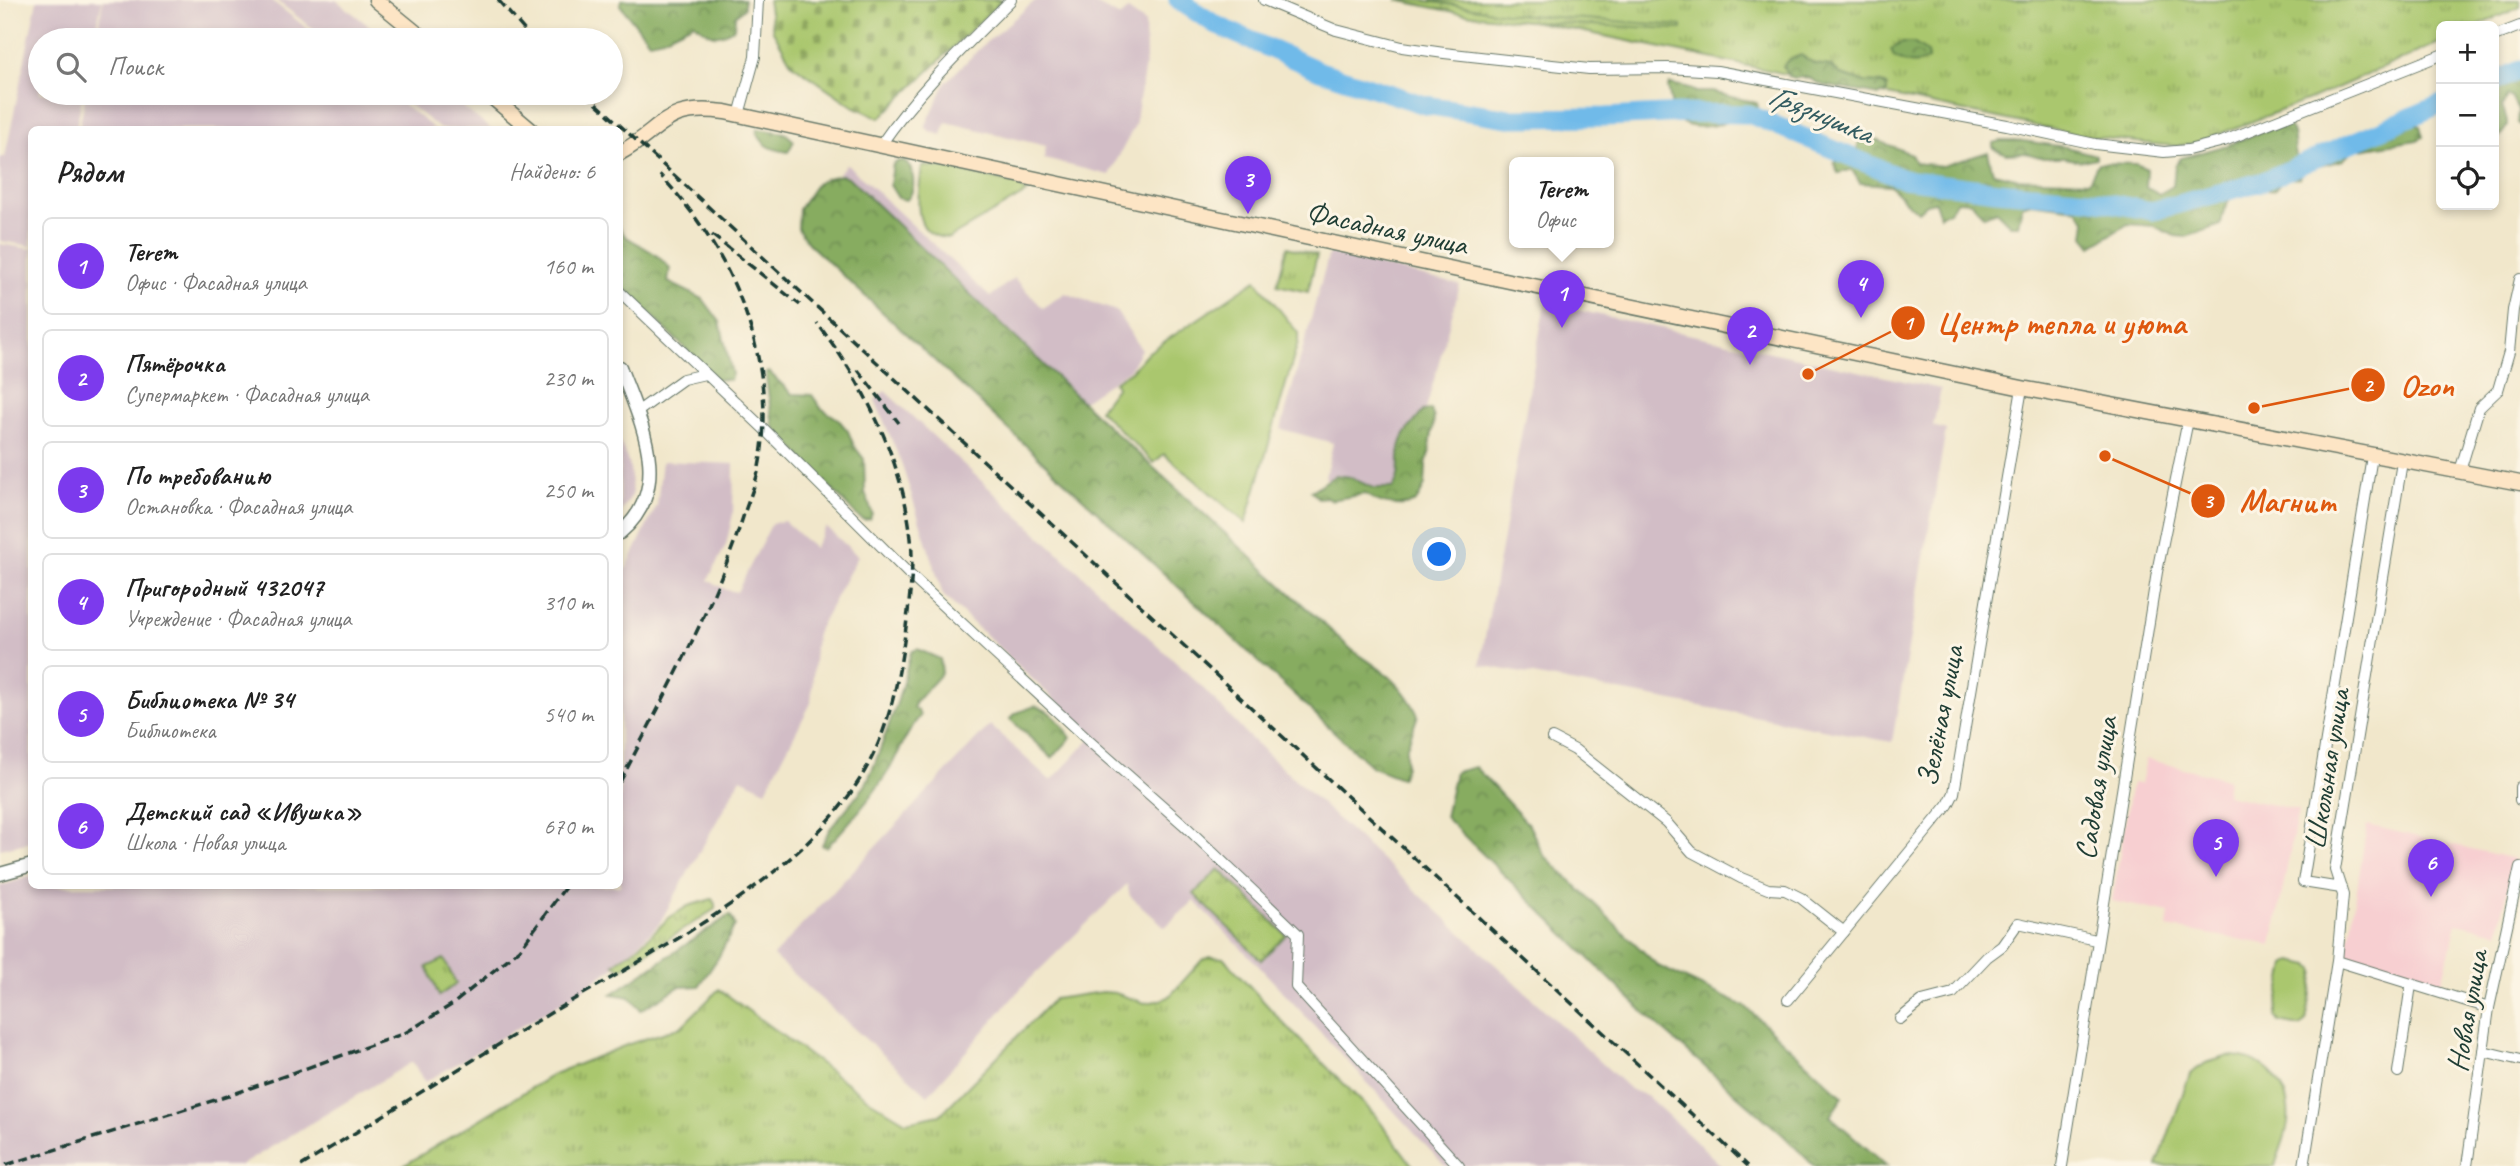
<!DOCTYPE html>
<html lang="ru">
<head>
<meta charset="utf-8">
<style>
	:root { --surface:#fff; --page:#f6f6f6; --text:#222; --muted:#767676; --line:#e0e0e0; --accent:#7c3aed }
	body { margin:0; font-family:Caveat,sans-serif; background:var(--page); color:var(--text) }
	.controls { position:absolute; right:21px; top:21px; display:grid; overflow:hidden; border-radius:10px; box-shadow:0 4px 10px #0003 }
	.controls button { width:63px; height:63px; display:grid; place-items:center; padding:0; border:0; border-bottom:2px solid var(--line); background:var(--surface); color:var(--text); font:35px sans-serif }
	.you { position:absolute; left:1440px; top:555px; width:24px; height:24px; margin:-18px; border:5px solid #fff; border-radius:50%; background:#1a73e8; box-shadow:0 0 0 10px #1a73e833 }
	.badge { display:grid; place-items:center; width:46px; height:46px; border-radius:50%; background:var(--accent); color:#fff; font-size:23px; font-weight:700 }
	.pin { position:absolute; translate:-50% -58px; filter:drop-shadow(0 2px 4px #0008) }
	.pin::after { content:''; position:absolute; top:37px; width:24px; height:21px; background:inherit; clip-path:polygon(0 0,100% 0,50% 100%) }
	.popup { position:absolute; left:1509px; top:157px; width:105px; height:91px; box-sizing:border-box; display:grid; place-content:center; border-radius:10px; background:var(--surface); filter:drop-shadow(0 2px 5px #0005); font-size:23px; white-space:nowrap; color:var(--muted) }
	.popup b { font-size:26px; color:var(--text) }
	.popup::after { content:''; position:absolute; left:50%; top:100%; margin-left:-14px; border:14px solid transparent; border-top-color:var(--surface) }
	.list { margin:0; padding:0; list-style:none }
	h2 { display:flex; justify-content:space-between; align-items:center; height:91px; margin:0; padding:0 28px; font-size:30px }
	h2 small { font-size:23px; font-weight:400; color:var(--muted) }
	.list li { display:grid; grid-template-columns:46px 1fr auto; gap:21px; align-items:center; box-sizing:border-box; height:98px; margin:0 14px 14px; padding:0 14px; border:2px solid var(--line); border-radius:10px }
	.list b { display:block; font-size:26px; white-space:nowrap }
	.list p { margin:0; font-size:23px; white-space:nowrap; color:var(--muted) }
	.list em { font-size:23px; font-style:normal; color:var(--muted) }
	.icon { flex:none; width:38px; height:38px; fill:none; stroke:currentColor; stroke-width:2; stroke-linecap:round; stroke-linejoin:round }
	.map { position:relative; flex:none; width:2520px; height:1166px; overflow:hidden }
	.search { position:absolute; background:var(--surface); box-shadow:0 4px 10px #0003; left:28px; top:28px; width:595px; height:77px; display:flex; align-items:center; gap:18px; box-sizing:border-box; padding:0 24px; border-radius:38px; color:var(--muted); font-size:26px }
	.panel { position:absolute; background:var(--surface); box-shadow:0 4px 10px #0003; left:28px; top:126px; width:595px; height:763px; border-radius:10px }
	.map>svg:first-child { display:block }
</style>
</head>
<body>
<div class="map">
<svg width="2520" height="1166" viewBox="0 0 2520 1166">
	<defs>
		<pattern id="grass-tufts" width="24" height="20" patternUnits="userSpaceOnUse" patternTransform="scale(1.75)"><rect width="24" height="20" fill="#aac76e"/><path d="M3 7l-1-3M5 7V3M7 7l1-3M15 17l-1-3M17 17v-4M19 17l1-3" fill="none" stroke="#8aa35b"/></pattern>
		<pattern id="forest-crowns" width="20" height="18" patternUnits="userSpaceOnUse" patternTransform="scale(1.75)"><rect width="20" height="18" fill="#87ac61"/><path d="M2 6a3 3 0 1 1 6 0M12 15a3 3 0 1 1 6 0" fill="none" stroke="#6e8d51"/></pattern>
		<pattern id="wetland-marsh" width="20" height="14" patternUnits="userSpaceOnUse" patternTransform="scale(1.75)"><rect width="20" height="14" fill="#aac76e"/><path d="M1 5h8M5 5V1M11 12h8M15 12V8" fill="none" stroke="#8aa35b"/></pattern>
		<pattern id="cemetery-stones" width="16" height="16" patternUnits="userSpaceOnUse" patternTransform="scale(1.75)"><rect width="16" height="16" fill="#aac76e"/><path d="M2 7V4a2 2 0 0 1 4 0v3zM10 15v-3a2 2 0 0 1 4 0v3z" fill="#8aa35b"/></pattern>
	</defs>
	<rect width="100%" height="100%" fill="#fcf5e5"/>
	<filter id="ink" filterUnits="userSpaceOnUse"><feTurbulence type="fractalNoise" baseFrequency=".0143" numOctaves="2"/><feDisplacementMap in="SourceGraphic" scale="14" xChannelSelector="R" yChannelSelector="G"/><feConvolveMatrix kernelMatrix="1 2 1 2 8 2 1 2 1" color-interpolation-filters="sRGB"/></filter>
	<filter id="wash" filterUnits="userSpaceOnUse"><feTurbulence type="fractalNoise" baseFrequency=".00686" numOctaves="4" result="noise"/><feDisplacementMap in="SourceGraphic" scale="28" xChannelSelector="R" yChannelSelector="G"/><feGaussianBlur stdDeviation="1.57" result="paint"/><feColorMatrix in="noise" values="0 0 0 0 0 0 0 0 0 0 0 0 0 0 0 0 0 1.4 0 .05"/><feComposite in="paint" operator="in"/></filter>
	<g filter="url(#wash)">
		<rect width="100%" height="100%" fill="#f1e7cb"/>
		<g fill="#f7cfd1">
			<polygon points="2146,759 2228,779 2226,795 2298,810 2272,945 2167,927 2169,913 2112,901 2132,783 2141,784"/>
			<polygon points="2367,825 2515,859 2498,932 2457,923 2441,986 2346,959"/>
		</g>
		<g fill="#d2bdc6">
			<polygon points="37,0 102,0 94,40 40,40 40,93 83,93 76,129 32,130 31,246 0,241 0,157 5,157"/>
			<polygon points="103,0 271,0 322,40 96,40"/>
			<polygon points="276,0 336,0 387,40 327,40"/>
			<polygon points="1036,0 1088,0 1120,17 1128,10 1145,22 1146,59 1135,125 1109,175 1044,159 1046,146 946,122 942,135 931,132 925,127 946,82 982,46"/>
			<polygon points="86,93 389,93 435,129 79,129"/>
			<polygon points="407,93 445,93 491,129 440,129 402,99"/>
			<polygon points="847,164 990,297 1014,278 1043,308 1065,293 1116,311 1141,349 1130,369 1072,409 832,181"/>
			<polygon points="0,244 32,249 31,842 0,849"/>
			<polygon points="1329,253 1460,285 1426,409 1391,495 1325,478 1333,443 1281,429"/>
			<polygon points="1545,303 1941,389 1933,426 1946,430 1892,742 1480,665"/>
			<polygon points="885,391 1200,685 1247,735 1630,1089 1648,1097 1722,1166 1445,1166 1255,962 1194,901 1165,927 1130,896 1127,884 1024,985 928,1095 773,956 990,725 1051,781 1093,736 943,595 901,462 875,400"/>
			<polygon points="620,441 630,467 632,495 620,513"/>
			<polygon points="662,461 734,464 733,514 726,545 708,580 727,590 737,592 772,523 784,521 814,548 826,527 858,556 816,634 811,703 766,790 741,778 659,924 616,966 571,997 425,1082 412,1062 240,1166 0,1166 0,886 31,876 32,886 620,886 620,570 626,569 657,505"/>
		</g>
		<g fill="url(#grass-tufts)" stroke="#648251" stroke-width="2">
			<polygon points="1431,0 2520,0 2520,7 2477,26 2441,26 2441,42 2314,98 2195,143 2177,146 2153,144 2080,135"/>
			<polygon points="1287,247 1317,255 1308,292 1277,285"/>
			<polygon points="1219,869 1286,935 1261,960 1194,894"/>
			<polygon points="712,899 715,904 715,909 621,969 614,964 639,946 669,918 688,906"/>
			<polygon points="1211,957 1224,958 1285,1025 1374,1114 1413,1166 403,1166 554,1074 629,1044 681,1027 719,989 871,1101 906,1122 940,1115 1054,999 1102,992 1115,993 1145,1003 1157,1001 1169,997 1202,960"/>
			<polygon points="444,959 456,984 439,996 427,967"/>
		</g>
		<g fill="url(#forest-crowns)" stroke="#53744a" stroke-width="2">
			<path d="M621,0H744V8L735,16L734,28C716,41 710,35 694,23L663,38L649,41L620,5Z"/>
			<path d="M1902,43H1913L1927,52L1928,59C1917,66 1905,64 1894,57L1891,49Z"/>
			<polygon points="1801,55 1815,64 1831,66 1841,75 1865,82 1882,83 1887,87 1887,93 1879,95 1822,85 1805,76 1795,78 1788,76 1783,66 1788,60"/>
			<path d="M2500,73H2505L2520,82V125L2517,123L2518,111L2511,97L2507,96L2502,107C2511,127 2508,127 2494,142V74Z"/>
			<path d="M1670,84L1686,87L1696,92H1712L1757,103L1759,111C1740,118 1688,140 1675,115C1671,107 1670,96 1668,87Z"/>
			<path d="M2389,121L2397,128L2407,129L2412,123L2420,126L2423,137L2417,140L2353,150L2343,160L2302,170L2299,178C2287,176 2281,180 2274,190H2268L2263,184C2236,191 2224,195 2221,225L2186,237L2175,236L2154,226L2128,224L2092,246L2084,236L2086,222L2077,209L2031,203L2022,206L2018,225H2010L1996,211L1984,216L1971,202L1957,201L1949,211L1940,216L1935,202L1926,204L1918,211L1908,204L1890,185L1860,183L1852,170L1838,173L1834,162L1856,154L1859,142L1877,140L1911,154L1915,163L1943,166L1988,152L1993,173L2016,178L2089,181L2098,163L2136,164L2147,169L2146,188L2159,194L2173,186L2175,166L2181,158L2228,145L2273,127L2289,126C2297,136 2292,147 2297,158C2315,157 2330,146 2345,138C2356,132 2370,128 2382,122Z"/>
			<path d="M758,129L785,133L794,141L788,152C772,149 765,148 757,133Z"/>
			<polygon points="2000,141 2023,141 2066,147 2096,155 2096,158 2082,161 2064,158 2043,158 2026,153 2006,154 1993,148 1993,143"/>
			<path d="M901,160C916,166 917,192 906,200L898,198L890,185L893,164Z"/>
			<path d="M841,175L848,177L1094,413L1352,650C1383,671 1401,680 1418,715L1406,749V766L1401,778L1372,767L808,243L798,229L799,209L817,183L827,178Z"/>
			<polygon points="620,228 625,236 655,254 670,268 668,282 703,299 720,322 732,374 730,380 716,379 620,284"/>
			<polygon points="769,372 792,394 812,395 821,408 838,419 848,431 854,446 864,459 865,492 872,513 870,519 864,520 858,517 773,426 766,378 766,373"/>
			<path d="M1431,410L1434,418L1429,454L1426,464L1425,485L1416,502C1399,509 1379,504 1365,494L1331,500L1327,497L1318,498L1311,491L1336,475L1350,477L1373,488H1393C1403,474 1396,459 1401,444C1404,432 1416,421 1423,411Z"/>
			<path d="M917,649L940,659L942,672C933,686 919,693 913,708L918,711L920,716C905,734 899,754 887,773C870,800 849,823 827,847L822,845L829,830L865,786L874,766L898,700L911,652Z"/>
			<path d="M1035,706C1051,710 1062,724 1071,738L1052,758L1010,719L1016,713Z"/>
			<polygon points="1475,767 1529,825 1543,854 1658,966 1746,1007 1843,1097 1830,1116 1887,1166 1814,1166 1783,1135 1656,1024 1445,817 1455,772"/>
			<polygon points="730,915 735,925 718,958 699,986 679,987 641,1010 630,997 612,994"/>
		</g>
		<path fill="url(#wetland-marsh)" stroke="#648251" stroke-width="2" d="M1397,0H1419L1513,14L1682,26V29C1611,26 1536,24 1466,14C1443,10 1420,5 1397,0Z"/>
		<polygon fill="url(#cemetery-stones)" stroke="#648251" stroke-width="2" points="768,0 1002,0 880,118 853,106 792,64 773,31"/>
		<g fill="#aac76e" stroke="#648251" stroke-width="2">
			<path d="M922,166L949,168L1019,185L1026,193L949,238C908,237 919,194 922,166Z"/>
			<polygon points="1256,280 1298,333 1298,342 1246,523 1164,454 1154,463 1099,410 1117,386 1114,382 1131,371 1146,354"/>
			<polygon points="2292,961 2310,965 2315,971 2306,1021 2300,1026 2279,1022 2275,1016 2286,965"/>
			<path d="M2229,1056C2266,1056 2292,1087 2288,1123C2286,1138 2279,1152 2275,1166H2157L2190,1074L2206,1063Z"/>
		</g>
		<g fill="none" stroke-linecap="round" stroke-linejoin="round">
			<g stroke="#70bae9" stroke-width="19">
				<polyline points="1178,0 1216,25 1320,71 1425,105 1509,118 1606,117 1683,113 1749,114 1904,179 1997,191 2088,199 2152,211 2261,182 2441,104"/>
				<polyline points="2494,82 2520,70"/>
			</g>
		</g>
	</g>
	<g filter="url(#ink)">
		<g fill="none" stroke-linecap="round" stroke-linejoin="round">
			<g stroke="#687869" stroke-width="12">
				<g id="minor">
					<polyline points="1264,0 1336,30 1402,47 1444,53 1589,69 1668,68 1717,71 2007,125 2095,144 2164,152 2188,150 2224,141 2441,55"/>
					<polyline points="2494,36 2520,26"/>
					<polyline points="739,115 755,57 758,0"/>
					<path d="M880,146C917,92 965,46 1011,0"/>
					<polyline points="620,292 764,429 912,577 1089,741 1183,824 1298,934 1296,987 1459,1166"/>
					<polyline points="637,412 683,379 705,374"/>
					<polyline points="2460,471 2479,408 2498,390 2509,352 2513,310 2520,279"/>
					<polyline points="1552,738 1575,750 1666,822 1692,852 1741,878 1768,889 1785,890 1801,898 1844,932"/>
					<polyline points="2520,787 2520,800"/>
					<polyline points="2341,888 2303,882 2372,456"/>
					<polyline points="2337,961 2489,1008"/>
					<polyline points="1788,1000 1948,805 1954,793 2022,388"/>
					<polyline points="1900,1019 1922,1001 1953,993 1987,957 2002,946 2018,923 2096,940"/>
					<polyline points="2483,1051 2520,1060"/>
					<polyline points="2398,1072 2411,985"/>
					<polyline points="2062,1166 2157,572 2188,420"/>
					<polyline points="2304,1166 2337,961 2343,895 2335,870 2402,462"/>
					<polyline points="2467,1166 2489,1008 2520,867"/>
				</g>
			</g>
			<g stroke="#687869" stroke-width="15">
				<g id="tertiary">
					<path d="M620,367C640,421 675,487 620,533"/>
					<polyline points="0,874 32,865"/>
				</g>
			</g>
			<g stroke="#687869" stroke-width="17">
				<g id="secondary">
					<polyline points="376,0 425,40"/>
					<polyline points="487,93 531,130"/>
					<path d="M620,153C665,128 664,104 725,112L1509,281L2022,388L2520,483"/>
				</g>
			</g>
			<use href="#minor" stroke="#fff" stroke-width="10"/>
			<use href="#tertiary" stroke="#fff" stroke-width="12"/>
			<use href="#secondary" stroke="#fde5c5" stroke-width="14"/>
			<g stroke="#1f3d34" stroke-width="3.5" stroke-dasharray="10 5" stroke-linecap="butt">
				<polyline points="498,0 533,40"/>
				<polyline points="585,93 1748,1166"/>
				<polyline points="712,235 800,305"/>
				<polyline points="858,370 899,423"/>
				<path d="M620,782C664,696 713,610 743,517C748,501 756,484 759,467C780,360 732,251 660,175"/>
				<polyline points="6,1165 228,1096 405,1033 453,1004 520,949 566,886"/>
				<path d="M301,1166C384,1115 468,1063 552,1012C651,954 793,882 856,785C891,733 900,673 908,612C911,585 914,557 910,530C900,455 863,382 817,323"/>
			</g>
		</g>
	</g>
	<g text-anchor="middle" stroke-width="6" stroke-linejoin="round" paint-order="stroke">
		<g font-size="30" fill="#1f3d34" stroke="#fcf5e5">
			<text transform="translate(1387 228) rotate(12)" y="10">Фасадная улица</text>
			<text transform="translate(1940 716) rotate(-79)" y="10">Зелёная улица</text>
			<text transform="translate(2327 769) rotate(-81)" y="10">Школьная улица</text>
			<text transform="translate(2096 788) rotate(-81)" y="10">Садовая улица</text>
			<text transform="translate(2467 1011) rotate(-80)" y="10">Новая улица</text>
		</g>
		<g font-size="32" font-style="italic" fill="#335c61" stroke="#fcf5e5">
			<text transform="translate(1821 113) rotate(22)" y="11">Грязнушка</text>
		</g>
	</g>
	<path fill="none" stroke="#de580e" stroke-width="2.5" d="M1808 374L1908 323M2254 408L2368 385M2105 456L2208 501"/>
	<g fill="#de580e" stroke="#fcf5e5" stroke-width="2.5">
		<circle cx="1808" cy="374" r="7"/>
		<circle cx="2254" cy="408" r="7"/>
		<circle cx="2105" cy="456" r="7"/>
		<circle cx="1908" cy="323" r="18"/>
		<circle cx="2368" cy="385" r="18"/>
		<circle cx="2208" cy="501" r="18"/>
	</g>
	<g font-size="21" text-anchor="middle" font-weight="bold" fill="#fff">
		<text x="1908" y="330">1</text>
		<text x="2368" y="392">2</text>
		<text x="2208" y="508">3</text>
	</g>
	<g font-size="32" text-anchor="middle" font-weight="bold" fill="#de580e" stroke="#fcf5e5" stroke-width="6" stroke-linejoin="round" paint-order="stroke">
		<text x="2061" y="334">Центр тепла и уюта</text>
		<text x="2427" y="396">Ozon</text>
		<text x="2288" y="512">Магнит</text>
	</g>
</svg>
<div class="controls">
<button>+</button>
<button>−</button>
<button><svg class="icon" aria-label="locate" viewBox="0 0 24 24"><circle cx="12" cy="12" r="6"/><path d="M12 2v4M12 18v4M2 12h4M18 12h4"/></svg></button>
</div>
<div class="you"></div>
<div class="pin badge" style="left:1562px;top:328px">1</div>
<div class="popup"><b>Terem</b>Офис</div>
<div class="pin badge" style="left:1750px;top:365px">2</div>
<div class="pin badge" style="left:1248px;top:214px">3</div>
<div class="pin badge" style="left:1861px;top:318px">4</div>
<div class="pin badge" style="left:2216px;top:877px">5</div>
<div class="pin badge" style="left:2431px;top:897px">6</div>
<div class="search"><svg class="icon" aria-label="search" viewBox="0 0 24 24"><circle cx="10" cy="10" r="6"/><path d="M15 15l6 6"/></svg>Поиск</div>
<section class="panel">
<h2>Рядом<small>Найдено: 6</small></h2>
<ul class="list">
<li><span class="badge">1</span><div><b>Terem</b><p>Офис · Фасадная улица</p></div><em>160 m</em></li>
<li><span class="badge">2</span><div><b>Пятёрочка</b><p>Супермаркет · Фасадная улица</p></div><em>230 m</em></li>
<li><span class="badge">3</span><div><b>По требованию</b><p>Остановка · Фасадная улица</p></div><em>250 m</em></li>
<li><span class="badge">4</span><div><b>Пригородный 432047</b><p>Учреждение · Фасадная улица</p></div><em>310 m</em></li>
<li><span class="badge">5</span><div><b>Библиотека № 34</b><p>Библиотека</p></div><em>540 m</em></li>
<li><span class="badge">6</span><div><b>Детский сад «Ивушка»</b><p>Школа · Новая улица</p></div><em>670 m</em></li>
</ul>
</section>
</div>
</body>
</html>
